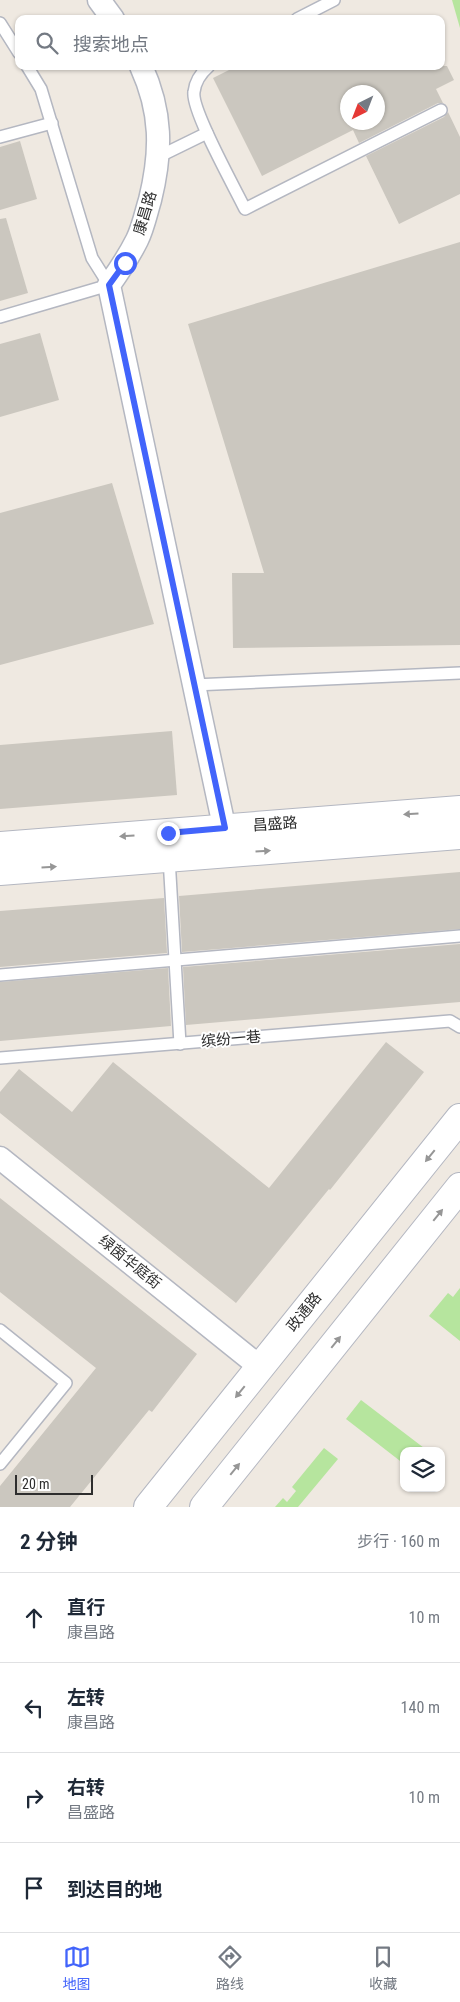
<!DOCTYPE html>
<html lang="zh">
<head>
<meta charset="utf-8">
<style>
	:root { --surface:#fff; --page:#f6f6f7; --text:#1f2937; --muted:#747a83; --line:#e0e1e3; --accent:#4264fb }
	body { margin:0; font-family:"Roboto Condensed","Noto Sans SC",sans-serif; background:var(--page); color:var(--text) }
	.controls { position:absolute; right:15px; bottom:15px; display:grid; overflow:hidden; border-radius:10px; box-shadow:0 1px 4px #0004 }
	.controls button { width:45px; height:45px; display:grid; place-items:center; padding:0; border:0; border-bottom:1px solid var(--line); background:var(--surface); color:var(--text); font:25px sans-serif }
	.compass { position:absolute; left:340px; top:85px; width:45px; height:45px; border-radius:50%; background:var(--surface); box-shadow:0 1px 4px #0004; rotate:222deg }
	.scale { position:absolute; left:15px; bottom:12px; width:78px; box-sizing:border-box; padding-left:5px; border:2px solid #2e2e2e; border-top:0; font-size:14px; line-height:18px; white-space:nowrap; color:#2e2e2e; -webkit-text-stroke:4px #fff; paint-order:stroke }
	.stop { position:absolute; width:15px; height:15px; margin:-11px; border:4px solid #4264fb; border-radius:50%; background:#fff }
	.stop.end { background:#4264fb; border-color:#fff; box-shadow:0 1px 5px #0008 }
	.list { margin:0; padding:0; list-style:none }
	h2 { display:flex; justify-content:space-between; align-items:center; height:65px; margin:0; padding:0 20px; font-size:21px }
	h2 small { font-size:16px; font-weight:400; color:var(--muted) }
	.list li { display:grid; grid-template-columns:32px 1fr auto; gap:15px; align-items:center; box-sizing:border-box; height:90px; padding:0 20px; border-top:1px solid var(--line) }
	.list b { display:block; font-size:19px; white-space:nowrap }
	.list p { margin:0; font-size:16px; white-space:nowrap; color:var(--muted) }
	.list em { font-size:16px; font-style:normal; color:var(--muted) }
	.icon { flex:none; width:28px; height:28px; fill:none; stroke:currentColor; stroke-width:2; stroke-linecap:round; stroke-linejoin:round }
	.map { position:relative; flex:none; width:460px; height:1507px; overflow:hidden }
	.search { position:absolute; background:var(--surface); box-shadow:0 1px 4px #0004; left:15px; right:15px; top:15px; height:55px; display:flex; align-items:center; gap:12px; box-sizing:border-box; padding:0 18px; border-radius:10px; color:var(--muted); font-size:19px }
	.sheet { height:425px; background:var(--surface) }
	nav { display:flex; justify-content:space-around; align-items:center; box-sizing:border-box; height:70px; border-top:1px solid var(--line); background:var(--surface); font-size:14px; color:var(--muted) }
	nav a { display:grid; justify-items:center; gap:2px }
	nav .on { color:var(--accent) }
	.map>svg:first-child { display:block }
</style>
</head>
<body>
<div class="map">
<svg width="460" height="1507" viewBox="0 0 460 1507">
	<rect width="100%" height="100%" fill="#efe9e1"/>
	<g fill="#b6e59e">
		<polygon points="452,0 460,0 460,28"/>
		<polygon points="460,1288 460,1341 429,1316 448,1293 453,1297"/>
		<polygon points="361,1400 428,1451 404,1451 404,1464 346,1419"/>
		<polygon points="324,1448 338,1459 298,1507 275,1507 283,1498 287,1502 296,1491 292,1487"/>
	</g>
	<g fill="#cbc7bf" fill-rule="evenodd">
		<path d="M237,66H447L454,80L436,89L443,103H438L359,143L353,130L262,176L213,78ZM348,92H378V122H348Z"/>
		<polygon points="448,112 460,137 460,194 399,224 366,156 444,117"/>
		<polygon points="20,141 37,199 0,210 0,147"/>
		<polygon points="6,218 28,293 0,301 0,219"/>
		<polygon points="460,242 460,645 233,648 232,573 264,573 188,324"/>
		<polygon points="40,333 59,400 0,417 0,344"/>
		<polygon points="112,483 154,624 0,665 0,513"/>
		<polygon points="172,731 177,795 0,809 0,745"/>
		<polygon points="460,872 460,929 182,952 179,896"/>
		<polygon points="164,898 167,953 0,967 0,911"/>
		<polygon points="460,944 460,1002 186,1025 183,967"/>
		<polygon points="168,968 171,1026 0,1041 0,982"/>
		<polygon points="386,1042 424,1072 330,1190 329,1189 236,1303 0,1113 0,1092 19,1069 72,1112 113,1062 269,1188"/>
		<polygon points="0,1198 197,1354 152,1412 149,1410 70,1507 0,1507 0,1486 96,1368 0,1292"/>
	</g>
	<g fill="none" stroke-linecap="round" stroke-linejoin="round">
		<g stroke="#b4b7c1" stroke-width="14">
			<g id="lane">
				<polyline points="297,19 334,0"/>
				<polyline points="0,23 19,53"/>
				<path d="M209,66C201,73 195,82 194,92C191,110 235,188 245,209L441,110"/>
				<polyline points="0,137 52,123"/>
				<polyline points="158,157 207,133"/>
				<polyline points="0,317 109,285 92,258 41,89 27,66"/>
				<polyline points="194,685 460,673"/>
				<polyline points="169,858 180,1044"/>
				<polyline points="0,975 460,936"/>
				<polyline points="0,1058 450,1021 460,1027"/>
				<polyline points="0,1330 66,1383 0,1464"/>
			</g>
		</g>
		<g stroke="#b4b7c1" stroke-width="25">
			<g id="street">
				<polyline points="99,0 113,19"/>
				<path d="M141,66C162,112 162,151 150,200C146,213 143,228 137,240C129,256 119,271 109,285L228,845"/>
				<polyline points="0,1158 260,1367"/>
			</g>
		</g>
		<g stroke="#b4b7c1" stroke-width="30">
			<g id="secondary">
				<polyline points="0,846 460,810"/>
				<polyline points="0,871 460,835"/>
				<polyline points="148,1507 460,1118"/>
				<polyline points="204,1507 460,1187"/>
			</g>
		</g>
		<use href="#lane" stroke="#fff" stroke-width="11"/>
		<use href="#street" stroke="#fff" stroke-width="22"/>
		<use href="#secondary" stroke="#fff" stroke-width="28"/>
	</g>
	<defs><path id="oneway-solid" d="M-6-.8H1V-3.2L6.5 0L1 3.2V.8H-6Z" transform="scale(1.25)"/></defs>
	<g fill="#969696">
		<use href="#oneway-solid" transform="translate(411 814) rotate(176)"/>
		<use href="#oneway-solid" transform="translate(127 836) rotate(176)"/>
		<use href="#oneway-solid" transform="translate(263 851) rotate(-4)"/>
		<use href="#oneway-solid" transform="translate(49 867) rotate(-4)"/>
		<use href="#oneway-solid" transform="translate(430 1156) rotate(129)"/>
		<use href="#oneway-solid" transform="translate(438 1215) rotate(-51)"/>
		<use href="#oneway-solid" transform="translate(336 1342) rotate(-51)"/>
		<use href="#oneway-solid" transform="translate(240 1392) rotate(129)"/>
		<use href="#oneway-solid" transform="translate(235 1469) rotate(-51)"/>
	</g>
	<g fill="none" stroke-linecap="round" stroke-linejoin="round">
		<polyline stroke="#4264fb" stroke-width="6" points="125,263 109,285 225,828 168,833"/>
	</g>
	<g text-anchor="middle" stroke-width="4" stroke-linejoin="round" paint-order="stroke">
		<g font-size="15" fill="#2e2e2e" stroke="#fff">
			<text transform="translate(145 213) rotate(-73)" y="5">康昌路</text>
			<text transform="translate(275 824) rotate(-4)" y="5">昌盛路</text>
			<text transform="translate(231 1039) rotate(-5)" y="5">缤纷一巷</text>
			<text transform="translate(130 1262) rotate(39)" y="5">绿茵华庭街</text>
			<text transform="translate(304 1312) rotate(-51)" y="5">政通路</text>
		</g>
	</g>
</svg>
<div class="controls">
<button><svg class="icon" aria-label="layers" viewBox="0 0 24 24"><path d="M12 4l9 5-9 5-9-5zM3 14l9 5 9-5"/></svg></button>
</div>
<svg class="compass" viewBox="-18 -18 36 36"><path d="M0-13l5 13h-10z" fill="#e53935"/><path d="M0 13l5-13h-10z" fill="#747a83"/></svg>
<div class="scale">20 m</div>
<div class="stop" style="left:125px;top:263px"></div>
<div class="stop end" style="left:168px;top:833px"></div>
<div class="search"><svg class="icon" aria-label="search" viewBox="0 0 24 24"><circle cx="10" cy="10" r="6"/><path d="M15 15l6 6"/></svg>搜索地点</div>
</div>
<section class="sheet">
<h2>2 分钟<small>步行 · 160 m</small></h2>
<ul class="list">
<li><svg class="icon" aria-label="ahead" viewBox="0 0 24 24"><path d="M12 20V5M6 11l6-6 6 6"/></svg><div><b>直行</b><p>康昌路</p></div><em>10 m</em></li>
<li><svg class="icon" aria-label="left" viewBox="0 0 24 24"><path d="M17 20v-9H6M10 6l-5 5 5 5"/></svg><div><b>左转</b><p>康昌路</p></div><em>140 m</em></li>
<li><svg class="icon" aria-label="right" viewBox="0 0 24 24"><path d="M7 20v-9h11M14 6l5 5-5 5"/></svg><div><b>右转</b><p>昌盛路</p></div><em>10 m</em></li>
<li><svg class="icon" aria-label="arrive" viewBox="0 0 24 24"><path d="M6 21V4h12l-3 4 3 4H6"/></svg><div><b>到达目的地</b></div></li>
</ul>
</section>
<nav>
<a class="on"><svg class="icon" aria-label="map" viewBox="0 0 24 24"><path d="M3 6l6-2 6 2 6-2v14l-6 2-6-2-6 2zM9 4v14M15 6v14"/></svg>地图</a>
<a><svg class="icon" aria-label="directions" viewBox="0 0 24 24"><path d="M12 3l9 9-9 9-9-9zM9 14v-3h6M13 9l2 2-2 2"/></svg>路线</a>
<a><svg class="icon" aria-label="saved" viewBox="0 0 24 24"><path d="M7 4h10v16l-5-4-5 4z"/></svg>收藏</a>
</nav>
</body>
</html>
